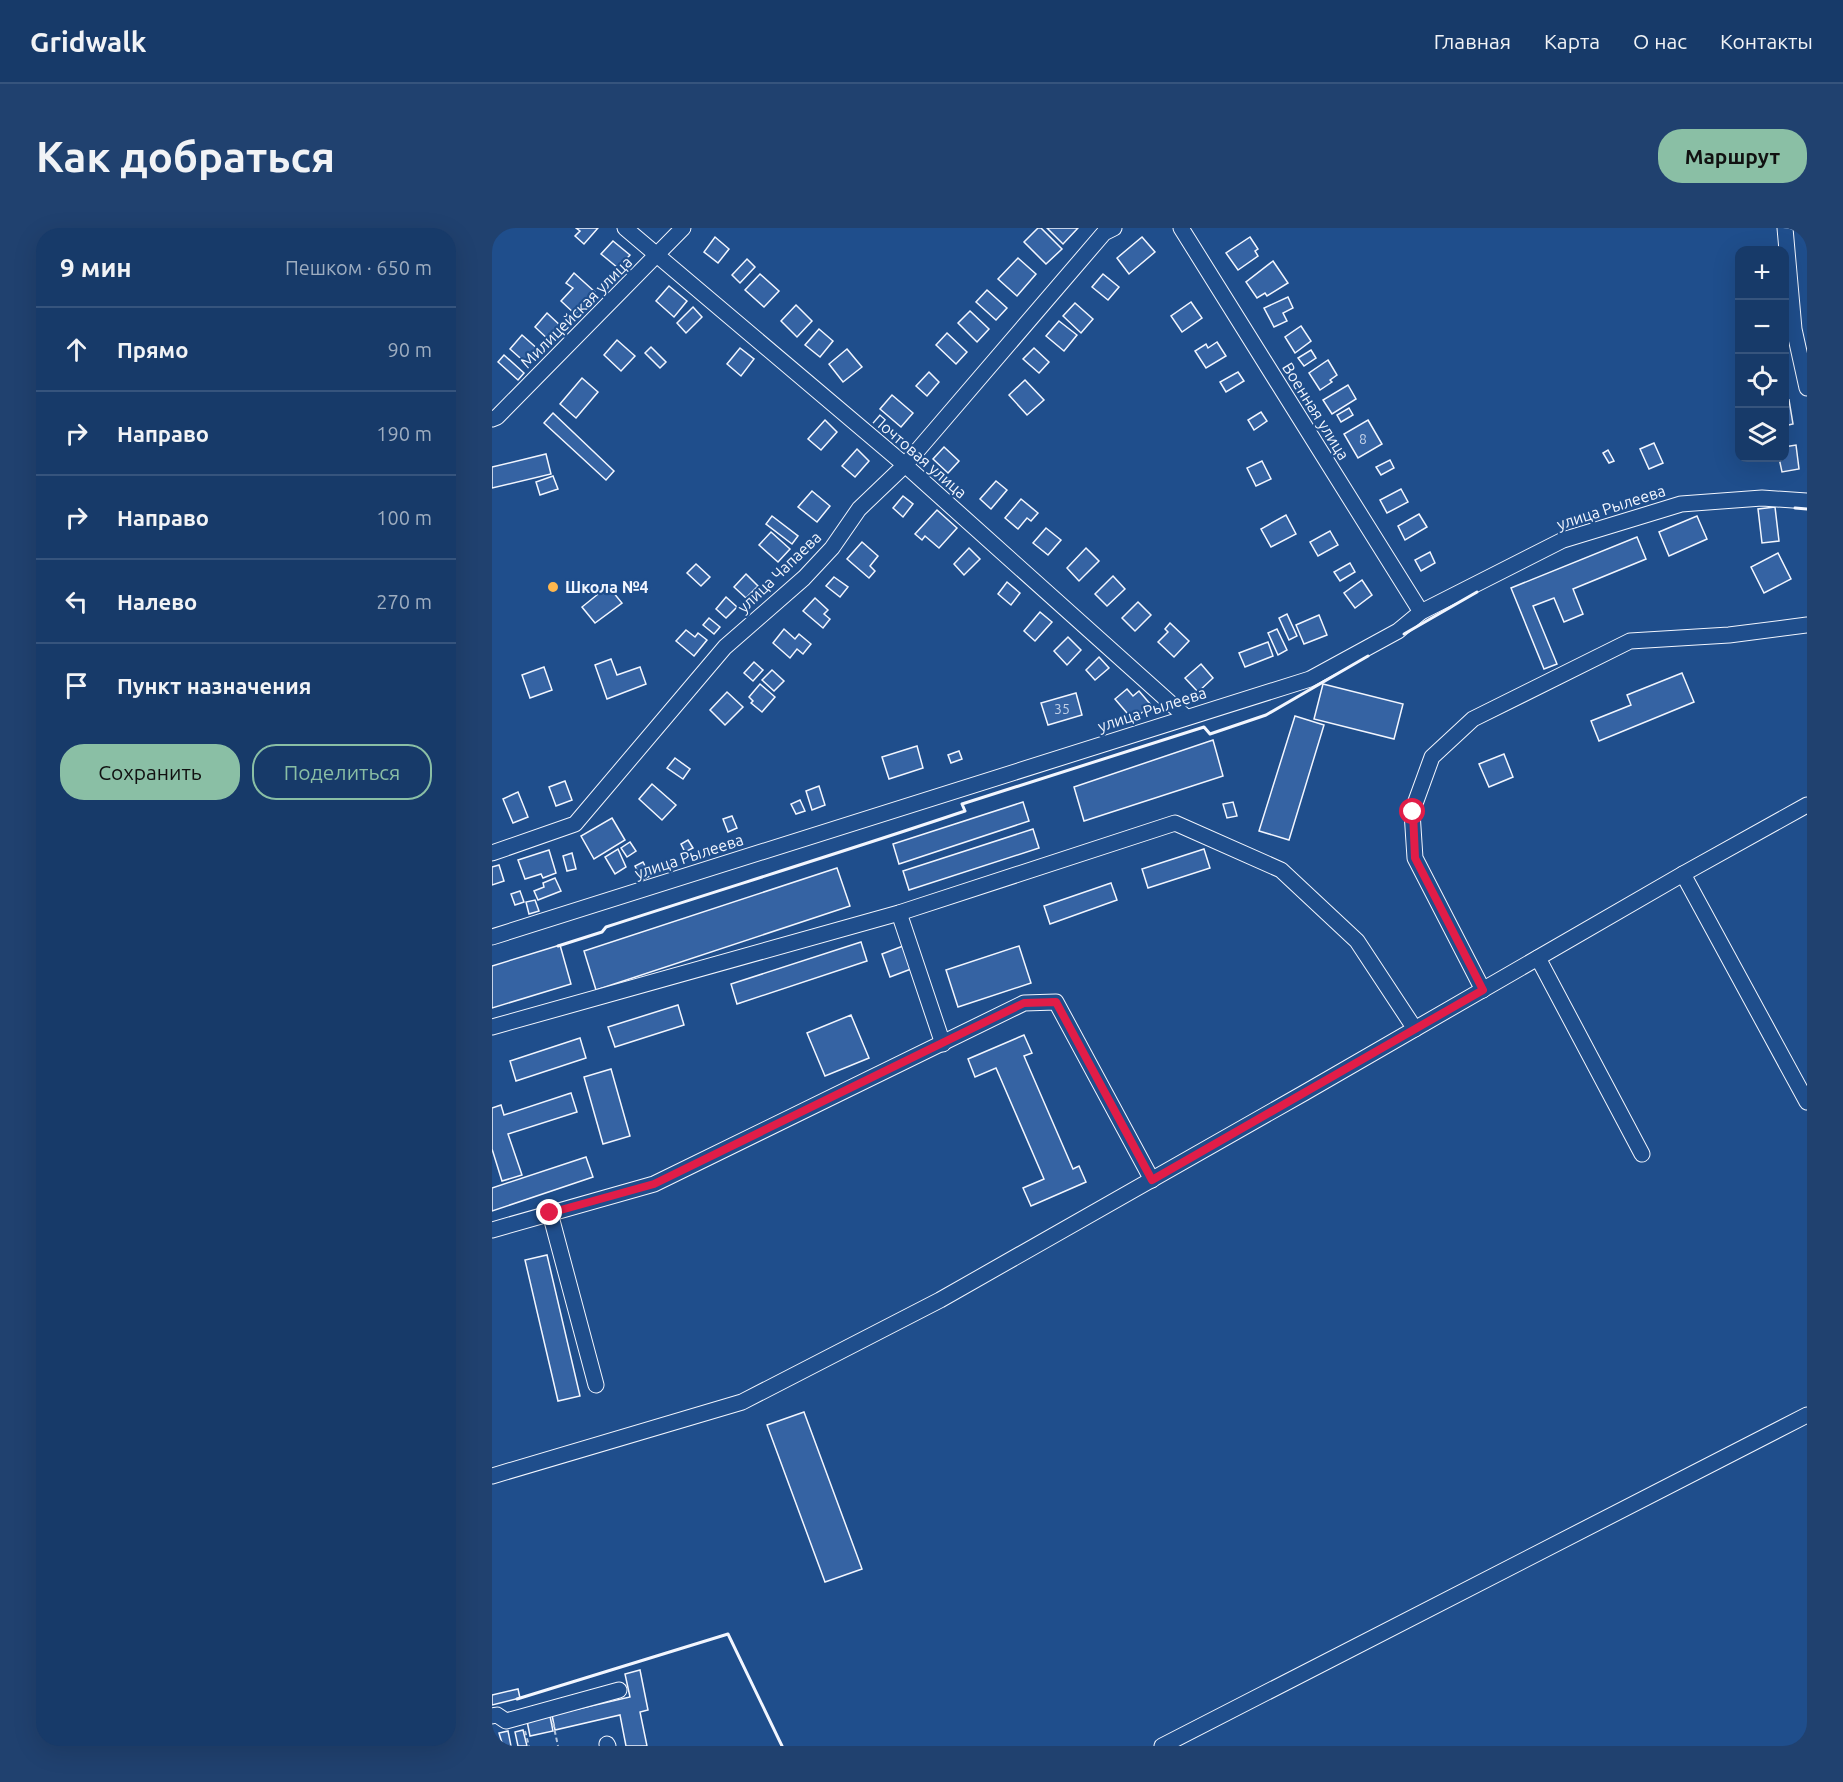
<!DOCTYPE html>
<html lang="ru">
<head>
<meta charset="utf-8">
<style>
	:root { --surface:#173a69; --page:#20416f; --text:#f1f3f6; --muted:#9eadc0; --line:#36547d; --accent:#8abfa5 }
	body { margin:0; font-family:Ubuntu,sans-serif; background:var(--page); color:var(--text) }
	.controls { position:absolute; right:18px; top:18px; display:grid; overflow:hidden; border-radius:12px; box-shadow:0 6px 24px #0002 }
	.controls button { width:54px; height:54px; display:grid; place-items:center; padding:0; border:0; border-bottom:2px solid var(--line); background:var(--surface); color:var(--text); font:30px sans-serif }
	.stop { position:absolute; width:18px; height:18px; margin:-14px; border:4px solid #e11d48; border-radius:50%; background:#fff }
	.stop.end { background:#e11d48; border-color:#fff; box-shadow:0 2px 6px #0008 }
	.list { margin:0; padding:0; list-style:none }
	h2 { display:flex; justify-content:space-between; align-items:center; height:78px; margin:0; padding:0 24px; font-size:26px }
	h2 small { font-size:20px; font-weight:400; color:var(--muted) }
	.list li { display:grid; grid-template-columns:39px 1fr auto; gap:18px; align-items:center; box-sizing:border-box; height:84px; padding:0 24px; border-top:2px solid var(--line) }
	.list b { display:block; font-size:22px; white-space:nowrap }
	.list em { font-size:20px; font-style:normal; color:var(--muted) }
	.actions { display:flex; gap:12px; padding:18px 24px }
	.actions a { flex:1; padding:14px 0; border:2px solid var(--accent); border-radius:24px; text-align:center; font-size:21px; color:var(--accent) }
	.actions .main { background:var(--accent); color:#111 }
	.icon { flex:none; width:33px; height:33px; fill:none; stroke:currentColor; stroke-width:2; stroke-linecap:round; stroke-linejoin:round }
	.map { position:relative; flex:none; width:1315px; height:1518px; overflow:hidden; border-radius:24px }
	header { display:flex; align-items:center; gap:36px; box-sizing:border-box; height:84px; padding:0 30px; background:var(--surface); border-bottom:2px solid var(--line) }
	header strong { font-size:28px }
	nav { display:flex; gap:33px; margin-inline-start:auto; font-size:21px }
	.intro { display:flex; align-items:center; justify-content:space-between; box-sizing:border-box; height:144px; padding:0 36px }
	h1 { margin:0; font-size:42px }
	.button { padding:15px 27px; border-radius:24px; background:var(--accent); color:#111; font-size:21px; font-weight:700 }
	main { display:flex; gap:36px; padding:0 36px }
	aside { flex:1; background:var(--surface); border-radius:24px; box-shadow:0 6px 24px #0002 }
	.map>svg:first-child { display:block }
</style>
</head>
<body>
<header>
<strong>Gridwalk</strong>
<nav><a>Главная</a><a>Карта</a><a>О нас</a><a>Контакты</a></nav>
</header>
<div class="intro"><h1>Как добраться</h1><a class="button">Маршрут</a></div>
<main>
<aside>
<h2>9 мин<small>Пешком · 650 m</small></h2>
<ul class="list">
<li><svg class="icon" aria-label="ahead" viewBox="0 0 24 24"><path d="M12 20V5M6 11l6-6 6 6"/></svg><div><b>Прямо</b></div><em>90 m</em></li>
<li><svg class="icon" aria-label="right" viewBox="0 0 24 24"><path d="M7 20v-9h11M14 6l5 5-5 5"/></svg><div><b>Направо</b></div><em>190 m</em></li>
<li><svg class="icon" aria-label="right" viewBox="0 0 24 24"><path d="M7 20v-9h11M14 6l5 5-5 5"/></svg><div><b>Направо</b></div><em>100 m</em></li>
<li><svg class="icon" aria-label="left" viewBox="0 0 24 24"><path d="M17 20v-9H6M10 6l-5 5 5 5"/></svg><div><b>Налево</b></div><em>270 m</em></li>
<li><svg class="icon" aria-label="arrive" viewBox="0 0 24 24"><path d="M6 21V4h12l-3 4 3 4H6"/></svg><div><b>Пункт назначения</b></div></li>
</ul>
<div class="actions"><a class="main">Сохранить</a><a>Поделиться</a></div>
</aside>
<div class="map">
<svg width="1315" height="1518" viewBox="0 0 1315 1518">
	<rect width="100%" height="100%" fill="#1f4e8c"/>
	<g fill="#3563a3" stroke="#f2f6ff" stroke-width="1.5">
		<polygon points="84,0 106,0 92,16 83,8 88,3"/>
		<polygon points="546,0 549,0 570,21 554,36 532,14"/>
		<polygon points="555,0 586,0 571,16"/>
		<polygon points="223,9 237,21 226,35 212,24"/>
		<polygon points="650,9 663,24 637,46 625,30"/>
		<polygon points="758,9 766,21 763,23 766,28 746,42 734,25"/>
		<polygon points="121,13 138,27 126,40 109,26"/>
		<polygon points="526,30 544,46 525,68 506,51"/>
		<polygon points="255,31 263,39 248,55 240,47"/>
		<polygon points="781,33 796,55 775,68 773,65 765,70 754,54"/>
		<polygon points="82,45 103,64 83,86 69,73 81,60 74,55"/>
		<polygon points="268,46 287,63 272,79 253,62"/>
		<polygon points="611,46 627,59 616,72 600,59"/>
		<polygon points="177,58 195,73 182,89 164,73"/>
		<polygon points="495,62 515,80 504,92 484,74"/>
		<polygon points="796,69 801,80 791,85 795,93 782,99 772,80"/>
		<polygon points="699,74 710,90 690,104 679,88"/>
		<polygon points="583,75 601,91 589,105 571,88"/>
		<polygon points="304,77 320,93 305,109 289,93"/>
		<polygon points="201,79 210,89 194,105 185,95"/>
		<polygon points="478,83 497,101 485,114 466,95"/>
		<polygon points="55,85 71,100 59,114 43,99"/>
		<polygon points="567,93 585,107 572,123 554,108"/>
		<polygon points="809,98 819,113 803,125 793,109"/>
		<polygon points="327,101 341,113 328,129 313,117"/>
		<polygon points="455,105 475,124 464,136 444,117"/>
		<polygon points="30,107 48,123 36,137 18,121"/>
		<polygon points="125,112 143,128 129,143 112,127"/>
		<polygon points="725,114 734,128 714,140 703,123 714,116 716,120"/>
		<polygon points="159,119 174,134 168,140 153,125"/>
		<polygon points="248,120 262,131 249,148 235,136"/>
		<polygon points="542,120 557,134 547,145 531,131"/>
		<polygon points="355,121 370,139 351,154 337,136"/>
		<polygon points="819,122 824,130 812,138 806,130"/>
		<polygon points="12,127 32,145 26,152 6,134"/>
		<polygon points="836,132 845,147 838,152 840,154 828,162 817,145"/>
		<polygon points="437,144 447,154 435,168 424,158"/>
		<polygon points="746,144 752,153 734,164 728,154"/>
		<polygon points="90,150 106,164 84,190 68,176"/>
		<polygon points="533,152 552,172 535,187 517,167"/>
		<polygon points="856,157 864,171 840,186 831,172"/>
		<polygon points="400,167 421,185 409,199 388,181"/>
		<polygon points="1297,172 1301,196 1292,198 1292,173"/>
		<polygon points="857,180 861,187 849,194 845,187"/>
		<polygon points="769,184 775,193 762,202 756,192"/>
		<polygon points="61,185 122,243 114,252 52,195"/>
		<polygon points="333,192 345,204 329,222 316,211"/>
		<polygon points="876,192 890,216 866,230 852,206"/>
		<polygon points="1162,215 1171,235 1157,241 1148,221"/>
		<polygon points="1304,217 1307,241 1290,244 1287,230 1292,230 1292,219"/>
		<polygon points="452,219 467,233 456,245 441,231"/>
		<polygon points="365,221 377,233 363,249 350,238"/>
		<polygon points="1116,222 1122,233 1117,235 1111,225"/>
		<polygon points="54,226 59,246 0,260 0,239"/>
		<polygon points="898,232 902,240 889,247 884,239"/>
		<polygon points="770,233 779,251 764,258 755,240"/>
		<polygon points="61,248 66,261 48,267 44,254"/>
		<polygon points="504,253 515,262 499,281 488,271"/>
		<polygon points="909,261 916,274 895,285 888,272"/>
		<polygon points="320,263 338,278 325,294 306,279"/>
		<polygon points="411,268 421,276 411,289 401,280"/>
		<polygon points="529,271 546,285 539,293 535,290 526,301 513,290"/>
		<polygon points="1283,279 1287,313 1270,315 1266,281"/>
		<polygon points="445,282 465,300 447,320 433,308 430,312 423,306"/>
		<polygon points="927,286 935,299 913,312 906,298"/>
		<polygon points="794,287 804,306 779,319 769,301"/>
		<polygon points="280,288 306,308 300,316 274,296"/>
		<polygon points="1205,288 1215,311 1177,328 1167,304"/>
		<polygon points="554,300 569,312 556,327 541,315"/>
		<polygon points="838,303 846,317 826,328 818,314"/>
		<polygon points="279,304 298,321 286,334 267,317"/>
		<polygon points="1145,309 1154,331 1081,361 1091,386 1072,394 1062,370 1041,378 1065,436 1052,441 1019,360"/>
		<polygon points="370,314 386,328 378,338 383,343 377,350 355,331"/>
		<polygon points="477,320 488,331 472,347 462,336"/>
		<polygon points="594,320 607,333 587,353 575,340"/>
		<polygon points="938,324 943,335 929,343 923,332"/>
		<polygon points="1286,325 1299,351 1272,365 1259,339"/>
		<polygon points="858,335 863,344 848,353 842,344"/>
		<polygon points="204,336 218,349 209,358 195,345"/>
		<polygon points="254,346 266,358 254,370 242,359"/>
		<polygon points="621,348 633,361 615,378 603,366"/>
		<polygon points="342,349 356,359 348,369 334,358"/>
		<polygon points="870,352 880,367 863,380 852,365"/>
		<polygon points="515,354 528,365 519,377 506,366"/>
		<polygon points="116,358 130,375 103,395 90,379"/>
		<polygon points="234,369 245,379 234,390 224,381"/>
		<polygon points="323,370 336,382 332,386 338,391 331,400 311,383"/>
		<polygon points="646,374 659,387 643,403 630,390"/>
		<polygon points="548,384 560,394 543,413 532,403"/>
		<polygon points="795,386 805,408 797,412 787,390"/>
		<polygon points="827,387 835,407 812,416 804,397"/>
		<polygon points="217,390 228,399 222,406 211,397"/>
		<polygon points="678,395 697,413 682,429 666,414 676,404 673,401"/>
		<polygon points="292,401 303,411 307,406 319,416 311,426 305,421 298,430 281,415"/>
		<polygon points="785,401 795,422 786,427 776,405"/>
		<polygon points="194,402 203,409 206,405 215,412 202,428 184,413"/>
		<polygon points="576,409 589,422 575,437 562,423"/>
		<polygon points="776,414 781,428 753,439 747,425"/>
		<polygon points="607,429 617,440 603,452 594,442"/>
		<polygon points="119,431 125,447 148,439 154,456 115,471 103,437"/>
		<polygon points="262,434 271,442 261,453 252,445"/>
		<polygon points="709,436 721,450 706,464 693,450"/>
		<polygon points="52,439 60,462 38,470 30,447"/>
		<polygon points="280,442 292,453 282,463 270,452"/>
		<polygon points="1190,445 1202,474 1107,513 1099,493 1139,477 1135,467"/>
		<polygon points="268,456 283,469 270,484 259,475 261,473 257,469"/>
		<polygon points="831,456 911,476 902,511 822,491"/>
		<polygon points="635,461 641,468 647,463 659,477 641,492 623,471"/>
		<polygon points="235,464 251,479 233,497 218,482"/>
		<polygon points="584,465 590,487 556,497 549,475"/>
		<polygon points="803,488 832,497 797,612 767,603"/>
		<polygon points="721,512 731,548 592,593 582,559"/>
		<polygon points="425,518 431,540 397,551 390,529"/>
		<polygon points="467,523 470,531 459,535 456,527"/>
		<polygon points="1012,526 1021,549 997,559 987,536"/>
		<polygon points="183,530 198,541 191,551 175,540"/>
		<polygon points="73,553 80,572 64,578 57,559"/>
		<polygon points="160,556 184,577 170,592 147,571"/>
		<polygon points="327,558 333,577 320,582 314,563"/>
		<polygon points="26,564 36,589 21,595 11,571"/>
		<polygon points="308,572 313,583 304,586 299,576"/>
		<polygon points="531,574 537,593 407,636 401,616"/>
		<polygon points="741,574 745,588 735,590 731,576"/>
		<polygon points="240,588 245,600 236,604 231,591"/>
		<polygon points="120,590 133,612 102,631 89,608"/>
		<polygon points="541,601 547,620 417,662 411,643"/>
		<polygon points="196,612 201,620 193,624 189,616"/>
		<polygon points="138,614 144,623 135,629 129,620"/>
		<polygon points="126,621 134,639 123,646 113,629"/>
		<polygon points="712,621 718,640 656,660 650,641"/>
		<polygon points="57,622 64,645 51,650 49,646 33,651 26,632"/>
		<polygon points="80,625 84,641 75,643 71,628"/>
		<polygon points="151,634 158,648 150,652 143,638"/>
		<polygon points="7,637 12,653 0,657 0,639"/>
		<polygon points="345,640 358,678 104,762 92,723"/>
		<polygon points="63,650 69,663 46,672 42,663 52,659 51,655"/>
		<polygon points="619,655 625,672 558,696 552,678"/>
		<polygon points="28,663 32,674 23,677 19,666"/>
		<polygon points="43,672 47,683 37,686 34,674"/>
		<polygon points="369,714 375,733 245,776 239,756"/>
		<polygon points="68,717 79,756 0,780 0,738"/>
		<polygon points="411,718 419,741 398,749 390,726"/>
		<polygon points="527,718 539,755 466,779 454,742"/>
		<polygon points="186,777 192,797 123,819 116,799"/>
		<polygon points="359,787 377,830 333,848 315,805"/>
		<polygon points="532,807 540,825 532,828 581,941 587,938 594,954 539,978 531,960 552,951 504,840 483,849 476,831"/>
		<polygon points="88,810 94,830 24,853 18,833"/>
		<polygon points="119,841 138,908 111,916 92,849"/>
		<polygon points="79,865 85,884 16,906 30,947 10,953 0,921 0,880 9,877 12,887"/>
		<polygon points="94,929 101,949 0,983 0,960"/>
		<polygon points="55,1027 88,1168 66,1173 33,1032"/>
		<polygon points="312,1184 370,1341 333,1354 275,1197"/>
		<polygon points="148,1442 156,1482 148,1484 155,1518 134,1518 128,1487 63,1502 60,1487 138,1469 133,1446"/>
		<polygon points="26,1461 28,1470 0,1477 0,1467"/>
		<polygon points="58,1488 61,1503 38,1508 35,1493"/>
		<polygon points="31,1502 35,1518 26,1518 23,1504"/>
		<polygon points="16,1503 19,1518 11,1518 7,1505"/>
	</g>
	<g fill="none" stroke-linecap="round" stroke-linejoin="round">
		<g stroke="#f2f6ff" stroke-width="17">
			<g id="minor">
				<polyline points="133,0 413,237 694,489"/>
				<polyline points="689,0 929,384"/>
				<polyline points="1293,0 1302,101 1315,160"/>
				<polyline points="0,191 5,189 191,0"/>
				<polyline points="0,625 83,596 233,419 312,350 340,320 367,281 413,237 612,5 622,0"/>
				<polyline points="1191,646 1315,874"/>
				<polyline points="407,685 451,816"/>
				<polyline points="0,709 818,451 906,403 929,384 1071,312 1189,276 1270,270 1315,273"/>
				<polyline points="1046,730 1150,926"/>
				<polyline points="991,762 923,630 920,584 940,529 981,491 1138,413 1237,407 1315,397"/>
				<polyline points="0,799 407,685 683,595 789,642 865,713 923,801"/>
				<polyline points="58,985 104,1157"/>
				<polyline points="0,1002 162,956 532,775 564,774 660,952"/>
				<polyline points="0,1248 250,1174 448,1072 812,865 1191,646 1315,577"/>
				<polyline points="0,1488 5,1487 14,1493 127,1462"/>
				<polyline points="115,1516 116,1518"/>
				<polyline points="670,1518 1315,1187"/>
			</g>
		</g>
		<g stroke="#b3c4dc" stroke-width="2" stroke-dasharray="4.5 3" stroke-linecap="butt">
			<polyline points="61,1495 66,1518"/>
			<polyline points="33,1503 37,1518"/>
		</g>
		<use href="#minor" stroke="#1f4e8c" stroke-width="15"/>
		<g stroke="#f2f6ff" stroke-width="3">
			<polyline points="1303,280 1315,281"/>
			<polyline points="912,406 985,364"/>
			<path d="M66,718L110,704L114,699C234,660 354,623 473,583L470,576L712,499L718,506L774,487L876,428"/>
			<polyline points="25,1471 236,1406 290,1518"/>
			<polyline points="1306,1518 1315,1509"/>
		</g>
	</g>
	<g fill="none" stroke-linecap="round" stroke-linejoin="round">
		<polyline stroke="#e11d48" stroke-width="8" points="58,985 162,956 532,775 564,774 660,952 991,762 923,630 921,584"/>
	</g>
	<circle fill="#ffb74d" stroke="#1f4e8c" stroke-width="2" cx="61" cy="359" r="6"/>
	<g text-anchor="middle" stroke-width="4.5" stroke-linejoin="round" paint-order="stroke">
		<g font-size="14" fill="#c3d1e8">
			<text x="871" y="216">8</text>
			<text x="570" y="486">35</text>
		</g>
		<g font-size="16" fill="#f2f6ff" stroke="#1f4e8c">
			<text transform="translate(84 84) rotate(-45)" y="6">Милицейская улица</text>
			<text transform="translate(824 183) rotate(58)" y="6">Военная улица</text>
			<text transform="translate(428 228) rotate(41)" y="6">Почтовая улица</text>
			<text transform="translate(1119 279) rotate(-18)" y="6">улица Рылеева</text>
			<text transform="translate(287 344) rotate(-44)" y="6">улица Чапаева</text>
			<text transform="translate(660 481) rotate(-18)" y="6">улица Рылеева</text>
			<text transform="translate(197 628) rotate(-18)" y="6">улица Рылеева</text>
		</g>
		<g font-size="16" font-weight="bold" fill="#f2f6ff" stroke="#1f4e8c" text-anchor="start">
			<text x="73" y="365">Школа №4</text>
		</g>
	</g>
</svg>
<div class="controls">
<button>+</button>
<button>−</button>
<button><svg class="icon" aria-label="locate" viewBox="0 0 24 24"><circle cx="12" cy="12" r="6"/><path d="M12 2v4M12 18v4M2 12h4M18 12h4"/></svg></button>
<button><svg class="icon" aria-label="layers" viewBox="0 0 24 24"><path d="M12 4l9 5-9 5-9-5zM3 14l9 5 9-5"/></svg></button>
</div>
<div class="stop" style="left:921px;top:584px"></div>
<div class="stop end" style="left:58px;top:985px"></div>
</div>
</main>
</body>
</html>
